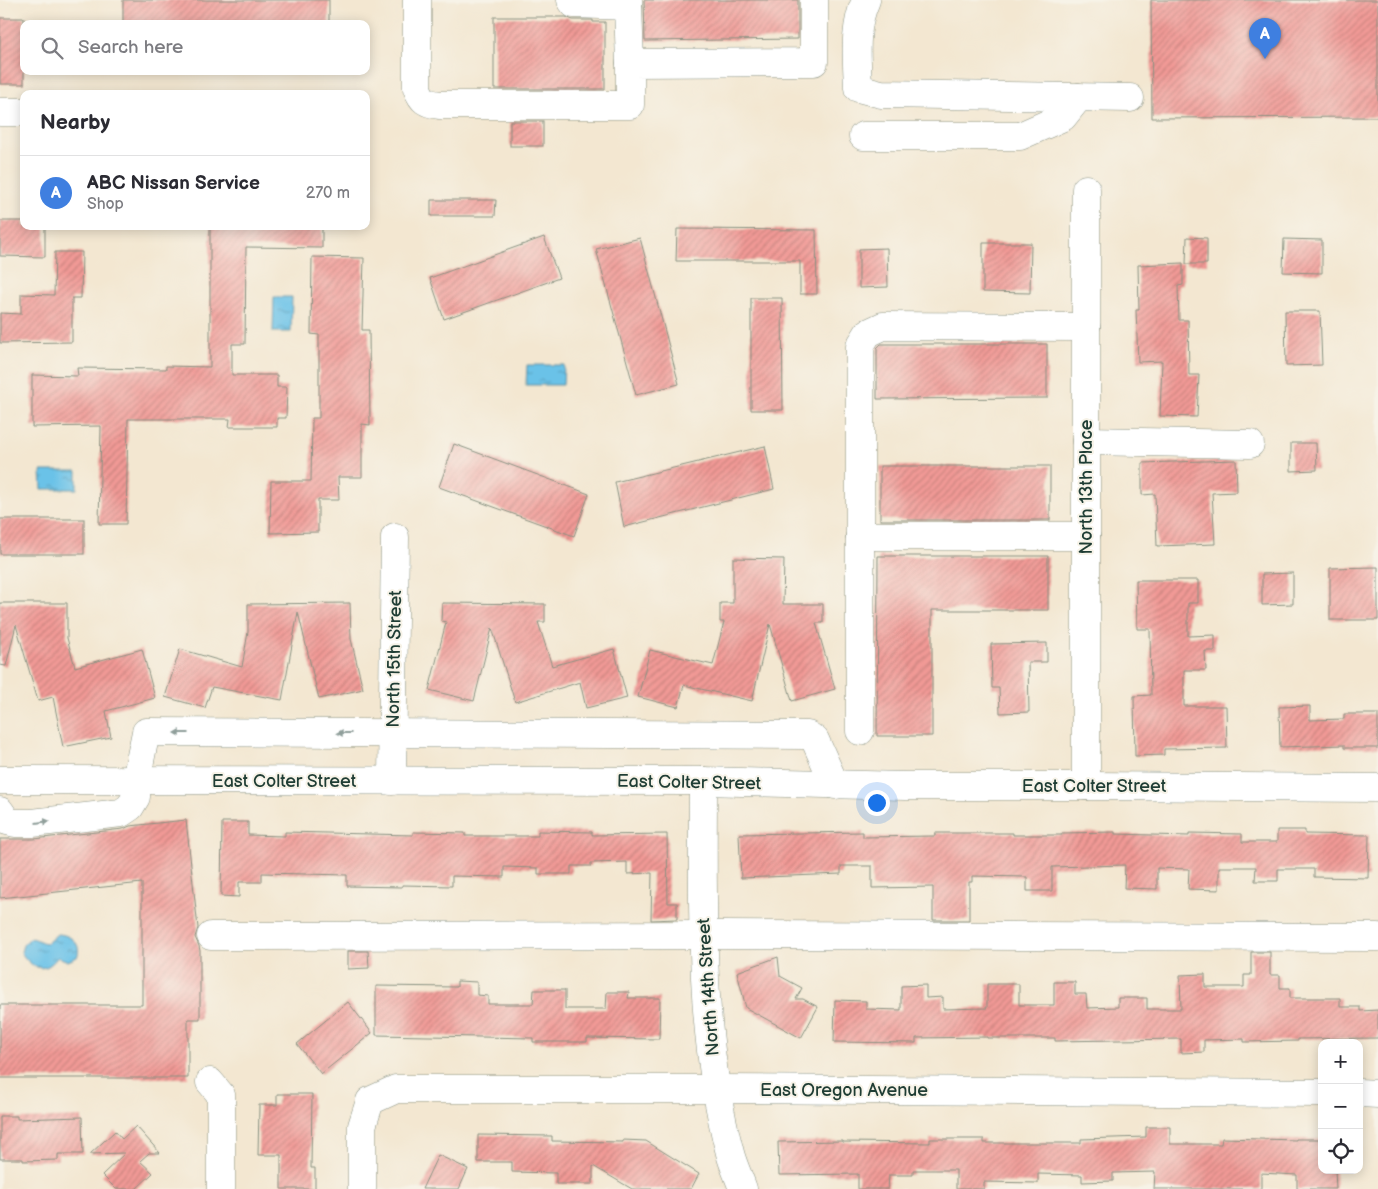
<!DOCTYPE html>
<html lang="en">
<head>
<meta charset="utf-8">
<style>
	:root { --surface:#fff; --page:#f2f2f3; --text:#2b2b33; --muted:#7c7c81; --line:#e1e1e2; --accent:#ea580c }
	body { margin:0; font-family:"Balsamiq Sans",sans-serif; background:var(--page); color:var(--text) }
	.controls { position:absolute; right:15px; bottom:15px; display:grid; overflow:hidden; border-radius:10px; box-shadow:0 2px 12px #0003 }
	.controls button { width:45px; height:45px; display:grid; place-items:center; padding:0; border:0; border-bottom:1px solid var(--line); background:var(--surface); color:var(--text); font:25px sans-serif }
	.you { position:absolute; left:876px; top:802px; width:18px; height:18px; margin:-12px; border:4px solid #fff; border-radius:50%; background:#1a73e8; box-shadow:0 0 0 8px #1a73e833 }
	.badge { display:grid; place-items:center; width:32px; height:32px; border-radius:50%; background:var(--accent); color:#fff; font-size:16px; font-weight:700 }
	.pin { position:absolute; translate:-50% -41px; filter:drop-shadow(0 1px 2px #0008) }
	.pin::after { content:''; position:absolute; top:26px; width:18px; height:15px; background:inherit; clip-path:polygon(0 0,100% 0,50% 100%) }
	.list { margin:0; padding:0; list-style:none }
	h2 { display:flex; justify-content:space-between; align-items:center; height:65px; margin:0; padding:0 20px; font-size:21px }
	h2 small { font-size:16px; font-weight:400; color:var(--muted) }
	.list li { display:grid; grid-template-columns:32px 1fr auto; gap:15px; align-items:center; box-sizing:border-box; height:75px; padding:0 20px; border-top:1px solid var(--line) }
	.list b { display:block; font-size:19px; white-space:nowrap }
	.list p { margin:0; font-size:16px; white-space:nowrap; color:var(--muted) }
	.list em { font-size:16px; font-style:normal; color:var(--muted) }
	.icon { flex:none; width:28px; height:28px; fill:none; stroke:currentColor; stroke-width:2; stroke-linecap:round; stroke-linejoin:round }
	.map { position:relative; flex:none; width:1378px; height:1189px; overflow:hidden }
	.search { position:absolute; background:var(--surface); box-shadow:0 2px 12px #0003; left:20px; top:20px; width:350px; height:55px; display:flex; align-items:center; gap:12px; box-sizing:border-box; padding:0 18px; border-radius:10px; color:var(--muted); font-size:19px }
	.panel { position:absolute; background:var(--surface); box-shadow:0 2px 12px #0003; left:20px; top:90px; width:350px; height:140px; border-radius:10px }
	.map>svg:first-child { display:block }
</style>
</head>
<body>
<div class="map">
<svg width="1378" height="1189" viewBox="0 0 1378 1189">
	<defs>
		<pattern id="water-ripples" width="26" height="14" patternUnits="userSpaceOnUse" patternTransform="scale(1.25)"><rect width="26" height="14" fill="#6bc2e8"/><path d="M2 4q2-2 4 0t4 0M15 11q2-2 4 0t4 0" fill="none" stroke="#579fbd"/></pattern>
		<pattern id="building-hatch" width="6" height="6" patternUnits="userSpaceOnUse" patternTransform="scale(1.25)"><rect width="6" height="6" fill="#f29a96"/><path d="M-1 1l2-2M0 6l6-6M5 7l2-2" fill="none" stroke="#c37f7b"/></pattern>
	</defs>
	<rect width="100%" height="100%" fill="#f7f3e8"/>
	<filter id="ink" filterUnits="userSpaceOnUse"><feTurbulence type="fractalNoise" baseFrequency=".02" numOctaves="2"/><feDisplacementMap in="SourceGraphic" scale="10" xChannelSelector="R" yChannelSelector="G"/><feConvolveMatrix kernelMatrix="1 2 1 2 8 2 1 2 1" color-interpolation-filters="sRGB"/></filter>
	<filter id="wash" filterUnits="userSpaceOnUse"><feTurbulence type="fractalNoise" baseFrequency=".0096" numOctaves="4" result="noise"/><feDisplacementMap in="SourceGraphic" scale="20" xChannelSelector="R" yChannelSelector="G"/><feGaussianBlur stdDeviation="1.12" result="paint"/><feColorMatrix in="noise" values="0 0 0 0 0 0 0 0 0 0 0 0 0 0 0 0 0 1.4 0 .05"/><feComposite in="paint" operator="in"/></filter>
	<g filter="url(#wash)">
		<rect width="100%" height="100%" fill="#f3e7d1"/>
		<g fill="url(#water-ripples)" stroke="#45808e">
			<polygon points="274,297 292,297 291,332 273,332"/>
			<polygon points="527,365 564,365 563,385 526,385"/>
			<polygon points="41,471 77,471 77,489 42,489"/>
			<path d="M57,934C70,934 83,944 77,957L68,961L58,957C55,960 52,964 48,966C37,972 26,961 21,952L23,945L30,938C37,938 40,943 47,943Z"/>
		</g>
		<g id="blocks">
			<g fill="url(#building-hatch)">
				<rect x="123" y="0" width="206" height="24"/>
				<polygon points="644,0 798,0 798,39 645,41"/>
				<polygon points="1151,0 1378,0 1378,117 1152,118"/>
				<polygon points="494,17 566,17 573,20 593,20 593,22 605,22 605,89 494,89"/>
				<rect x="0" y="18" width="24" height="66"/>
				<rect x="510" y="121" width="33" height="25"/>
				<polygon points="431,200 496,200 495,216 431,216"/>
				<polygon points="0,221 24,221 24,226 45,226 45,257 0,256"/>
				<polygon points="210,226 322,226 322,248 246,247 245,344 232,344 232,375 277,375 277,387 287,387 286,418 277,418 277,427 229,427 230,419 128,419 126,524 99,524 101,426 32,427 32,375 78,376 77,368 166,369 166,366 210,367"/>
				<polygon points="677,229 816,230 817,294 800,294 800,261 676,261"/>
				<polygon points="544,237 559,278 444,319 430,278"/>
				<polygon points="1187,237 1207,238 1207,264 1186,264"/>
				<polygon points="640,238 679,384 636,395 596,249"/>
				<polygon points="1284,239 1322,240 1322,273 1283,272"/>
				<polygon points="983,243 1031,243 1030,293 983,292"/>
				<polygon points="887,248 888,287 859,288 859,249"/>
				<polygon points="55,252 82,252 81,298 72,298 72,342 0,343 0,313 21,314 21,294 54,295"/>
				<polygon points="312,257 364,258 362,330 369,330 370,425 362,424 362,477 338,477 339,500 318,500 318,532 270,533 271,481 311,481 312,418 319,418 319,335 311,334"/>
				<polygon points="1183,263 1183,285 1178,286 1179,320 1188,320 1189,375 1199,375 1197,417 1160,416 1162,361 1138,362 1136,310 1139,310 1138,265"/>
				<polygon points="751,298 782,298 783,410 751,410"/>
				<polygon points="1285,311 1320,311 1322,365 1286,366"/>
				<polygon points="881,344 1047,344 1047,398 877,399 877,348"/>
				<polygon points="1291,443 1316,443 1317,470 1291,471"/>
				<polygon points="454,444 589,494 574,536 439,487"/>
				<polygon points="765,446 774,489 624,527 615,482"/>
				<polygon points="1236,460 1237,492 1212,493 1215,544 1157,546 1155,494 1142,495 1142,463"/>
				<rect x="880" y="466" width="170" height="54"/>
				<rect x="0" y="519" width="84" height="35"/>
				<polygon points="878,556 1048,556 1048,610 932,610 932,736 877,736"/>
				<polygon points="733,558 784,559 783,604 823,604 823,623 816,623 835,689 792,701 770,624 752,701 684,685 678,707 638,697 650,650 713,665 724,622 720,622 720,603 733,603"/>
				<polygon points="1378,567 1378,620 1330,620 1330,568"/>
				<polygon points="1293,573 1293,604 1262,605 1262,574"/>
				<polygon points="1136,580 1198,580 1198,603 1188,603 1188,636 1215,635 1215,651 1205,651 1206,670 1184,670 1184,706 1226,706 1227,748 1164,749 1164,755 1135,756 1134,696 1151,695 1150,629 1137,629"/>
				<polygon points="0,603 67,603 67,638 75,667 142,649 155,698 106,711 111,737 63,747 53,697 38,701 16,625 6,666 0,665"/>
				<polygon points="350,603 351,639 363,689 319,699 298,612 282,700 212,687 205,708 165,697 180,649 242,667 248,632 248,604"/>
				<polygon points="442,603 545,604 545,622 538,622 552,666 614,649 627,698 586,708 580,682 515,702 492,628 474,701 429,690 446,622 441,621"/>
				<polygon points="1047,643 1047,662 1028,662 1029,712 1000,713 999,688 992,688 991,644"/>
				<polygon points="1310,706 1310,720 1344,719 1344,714 1378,714 1378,748 1344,748 1344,745 1280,747 1279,707"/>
				<polygon points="186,820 198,928 195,937 199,946 200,951 200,1019 188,1019 188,1078 0,1078 0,1005 142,1005 142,883 0,898 0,839 34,839 123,829 130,826"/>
				<polygon points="222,822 248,822 248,835 285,836 285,832 413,835 413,832 465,833 465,836 538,836 538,831 592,832 592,835 667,834 668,903 677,903 677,919 651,920 652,873 627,874 627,862 591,863 591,866 571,866 571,874 538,874 538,868 504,867 504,877 452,876 452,886 402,885 402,887 347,886 347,875 262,873 262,882 239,882 239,897 221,896"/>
				<polygon points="1277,830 1305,830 1305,834 1369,835 1368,878 1314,877 1314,869 1278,869 1278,881 1255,881 1256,867 1219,867 1219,890 1188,889 1189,869 1157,868 1157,889 1124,888 1125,865 1052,867 1052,891 1027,891 1027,877 972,876 972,882 969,882 969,920 933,920 933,887 872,888 872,866 841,866 841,874 741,878 739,834 863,832 863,837 935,836 935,833 1013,833 1013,835 1062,835 1062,833 1115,832 1115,834 1189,836 1189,833 1242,834 1242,842 1277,842"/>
				<polygon points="348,951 368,951 369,968 348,969"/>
				<polygon points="1251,952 1270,952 1270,975 1280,975 1280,988 1290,988 1290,998 1340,998 1340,1007 1360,1007 1360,1011 1378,1010 1378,1038 1298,1039 1298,1041 1244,1042 1244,1039 1204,1040 1204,1052 1181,1053 1181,1039 1055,1041 1055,1038 987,1038 987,1037 916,1038 916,1043 834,1042 835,1000 866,1001 866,1009 901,1010 901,986 926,985 926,998 943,997 943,1009 987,1008 987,984 1019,984 1019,1005 1054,1005 1054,982 1075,982 1075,994 1086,994 1087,1008 1118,1007 1118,998 1147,998 1147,1009 1181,1009 1180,975 1205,974 1205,987 1244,987 1244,975 1251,975"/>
				<polygon points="778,957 780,976 802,988 796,999 803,999 818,1007 801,1038 746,1008 737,972"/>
				<polygon points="457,981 477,982 477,995 488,996 488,1004 533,1004 534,990 565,990 565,1009 606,1009 607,992 629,992 628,998 660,998 659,1039 587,1038 587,1042 533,1042 533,1038 376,1035 376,986 457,987"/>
				<polygon points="348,1002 372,1033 321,1074 297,1044"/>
				<polygon points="277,1094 312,1094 311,1168 315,1168 315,1189 281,1189 281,1155 258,1155 259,1105 277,1105"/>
				<polygon points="0,1116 17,1116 17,1119 82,1117 83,1154 58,1154 58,1160 23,1161 23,1159 0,1159"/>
				<polygon points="136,1126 160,1153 149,1153 140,1161 153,1173 136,1189 116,1189 102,1175 125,1153 90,1154 115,1131 122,1139"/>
				<polygon points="1146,1127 1170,1127 1170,1144 1221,1144 1222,1138 1296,1140 1296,1139 1322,1139 1322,1170 1335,1170 1336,1189 1297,1189 1297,1175 1261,1173 1261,1189 1154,1189 1155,1172 1113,1173 1113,1181 1082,1182 1082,1175 1038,1174 1038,1183 984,1182 984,1189 956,1189 956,1170 913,1170 913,1175 889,1175 888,1189 858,1189 858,1174 779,1175 778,1142 843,1141 843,1142 930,1143 930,1139 984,1139 984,1143 1081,1143 1081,1139 1146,1137"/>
				<polygon points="478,1135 552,1136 552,1141 623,1142 623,1140 646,1141 699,1174 691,1189 632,1189 593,1166 593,1184 556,1184 556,1173 512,1172 512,1162 478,1162"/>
				<polygon points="438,1155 468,1169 459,1189 422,1189"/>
			</g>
		</g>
	</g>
	<g filter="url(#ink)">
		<use href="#blocks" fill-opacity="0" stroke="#899282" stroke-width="1"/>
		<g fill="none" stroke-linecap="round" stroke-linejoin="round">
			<g stroke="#899282" stroke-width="29">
				<g id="minor">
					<path d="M417,0V88C422,101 426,103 439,105H630V63L814,62V0"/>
					<polyline points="571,0 574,4 628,6 628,0"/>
					<path d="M866,0C853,29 857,57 858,88L881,94L1130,98"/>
					<polyline points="628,6 630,63"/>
					<polyline points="0,112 24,112"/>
					<polyline points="863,136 1020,136 1063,117 1079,97"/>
					<polyline points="1086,327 883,326 868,333 860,346 860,536 1086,536"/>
					<polyline points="1086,441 1250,444"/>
					<polyline points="860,731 860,536"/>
					<polyline points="0,780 703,781 905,786 1086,786 1378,788"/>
					<polyline points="392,781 395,537"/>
					<path d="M703,781C703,905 698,1032 730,1153C733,1165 739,1177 743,1189"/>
					<polyline points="1086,786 1086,189"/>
					<polyline points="0,811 7,821 15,823 32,823 121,813 130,807 136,797 136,780 146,732 808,735 815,740 835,785"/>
					<polyline points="211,936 723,935 1378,937"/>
					<polyline points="210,1082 221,1095 221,1189"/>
					<polyline points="1359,1093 1378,1094"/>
					<polyline points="362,1189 362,1126 370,1101 396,1089 716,1089 1322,1093"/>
				</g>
			</g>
			<use href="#minor" stroke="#fff" stroke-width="28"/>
		</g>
		<defs><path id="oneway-solid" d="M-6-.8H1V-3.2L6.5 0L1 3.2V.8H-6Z" transform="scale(1.25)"/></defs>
		<g fill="#8f9e9a">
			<use href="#oneway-solid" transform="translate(181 733) rotate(-180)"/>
			<use href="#oneway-solid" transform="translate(344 733) rotate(-180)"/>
			<use href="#oneway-solid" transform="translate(43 822) rotate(-7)"/>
		</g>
	</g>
	<g text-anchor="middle" stroke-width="4" stroke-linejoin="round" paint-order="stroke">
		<g font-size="18" fill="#1f3d34" stroke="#f7f3e8">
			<text transform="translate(1086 487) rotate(-90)" y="6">North 13th Place</text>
			<text transform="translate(394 659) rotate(-89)" y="6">North 15th Street</text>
			<text x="284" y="787">East Colter Street</text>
			<text transform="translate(689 782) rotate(1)" y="6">East Colter Street</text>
			<text x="1094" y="792">East Colter Street</text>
			<text transform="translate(708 987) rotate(-94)" y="6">North 14th Street</text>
			<text x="844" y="1096">East Oregon Avenue</text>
		</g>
	</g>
</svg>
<div class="controls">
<button>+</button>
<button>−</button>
<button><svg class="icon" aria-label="locate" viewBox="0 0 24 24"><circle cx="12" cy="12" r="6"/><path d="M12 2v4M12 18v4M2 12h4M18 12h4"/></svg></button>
</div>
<div class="you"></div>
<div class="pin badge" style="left:1265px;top:59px;background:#3f7fe0">A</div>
<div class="search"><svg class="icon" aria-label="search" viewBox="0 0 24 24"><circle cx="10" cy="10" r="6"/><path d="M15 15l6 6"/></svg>Search here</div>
<section class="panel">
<h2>Nearby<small></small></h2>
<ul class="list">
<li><span class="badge" style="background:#3f7fe0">A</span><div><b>ABC Nissan Service</b><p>Shop</p></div><em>270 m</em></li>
</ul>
</section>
</div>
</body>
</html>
